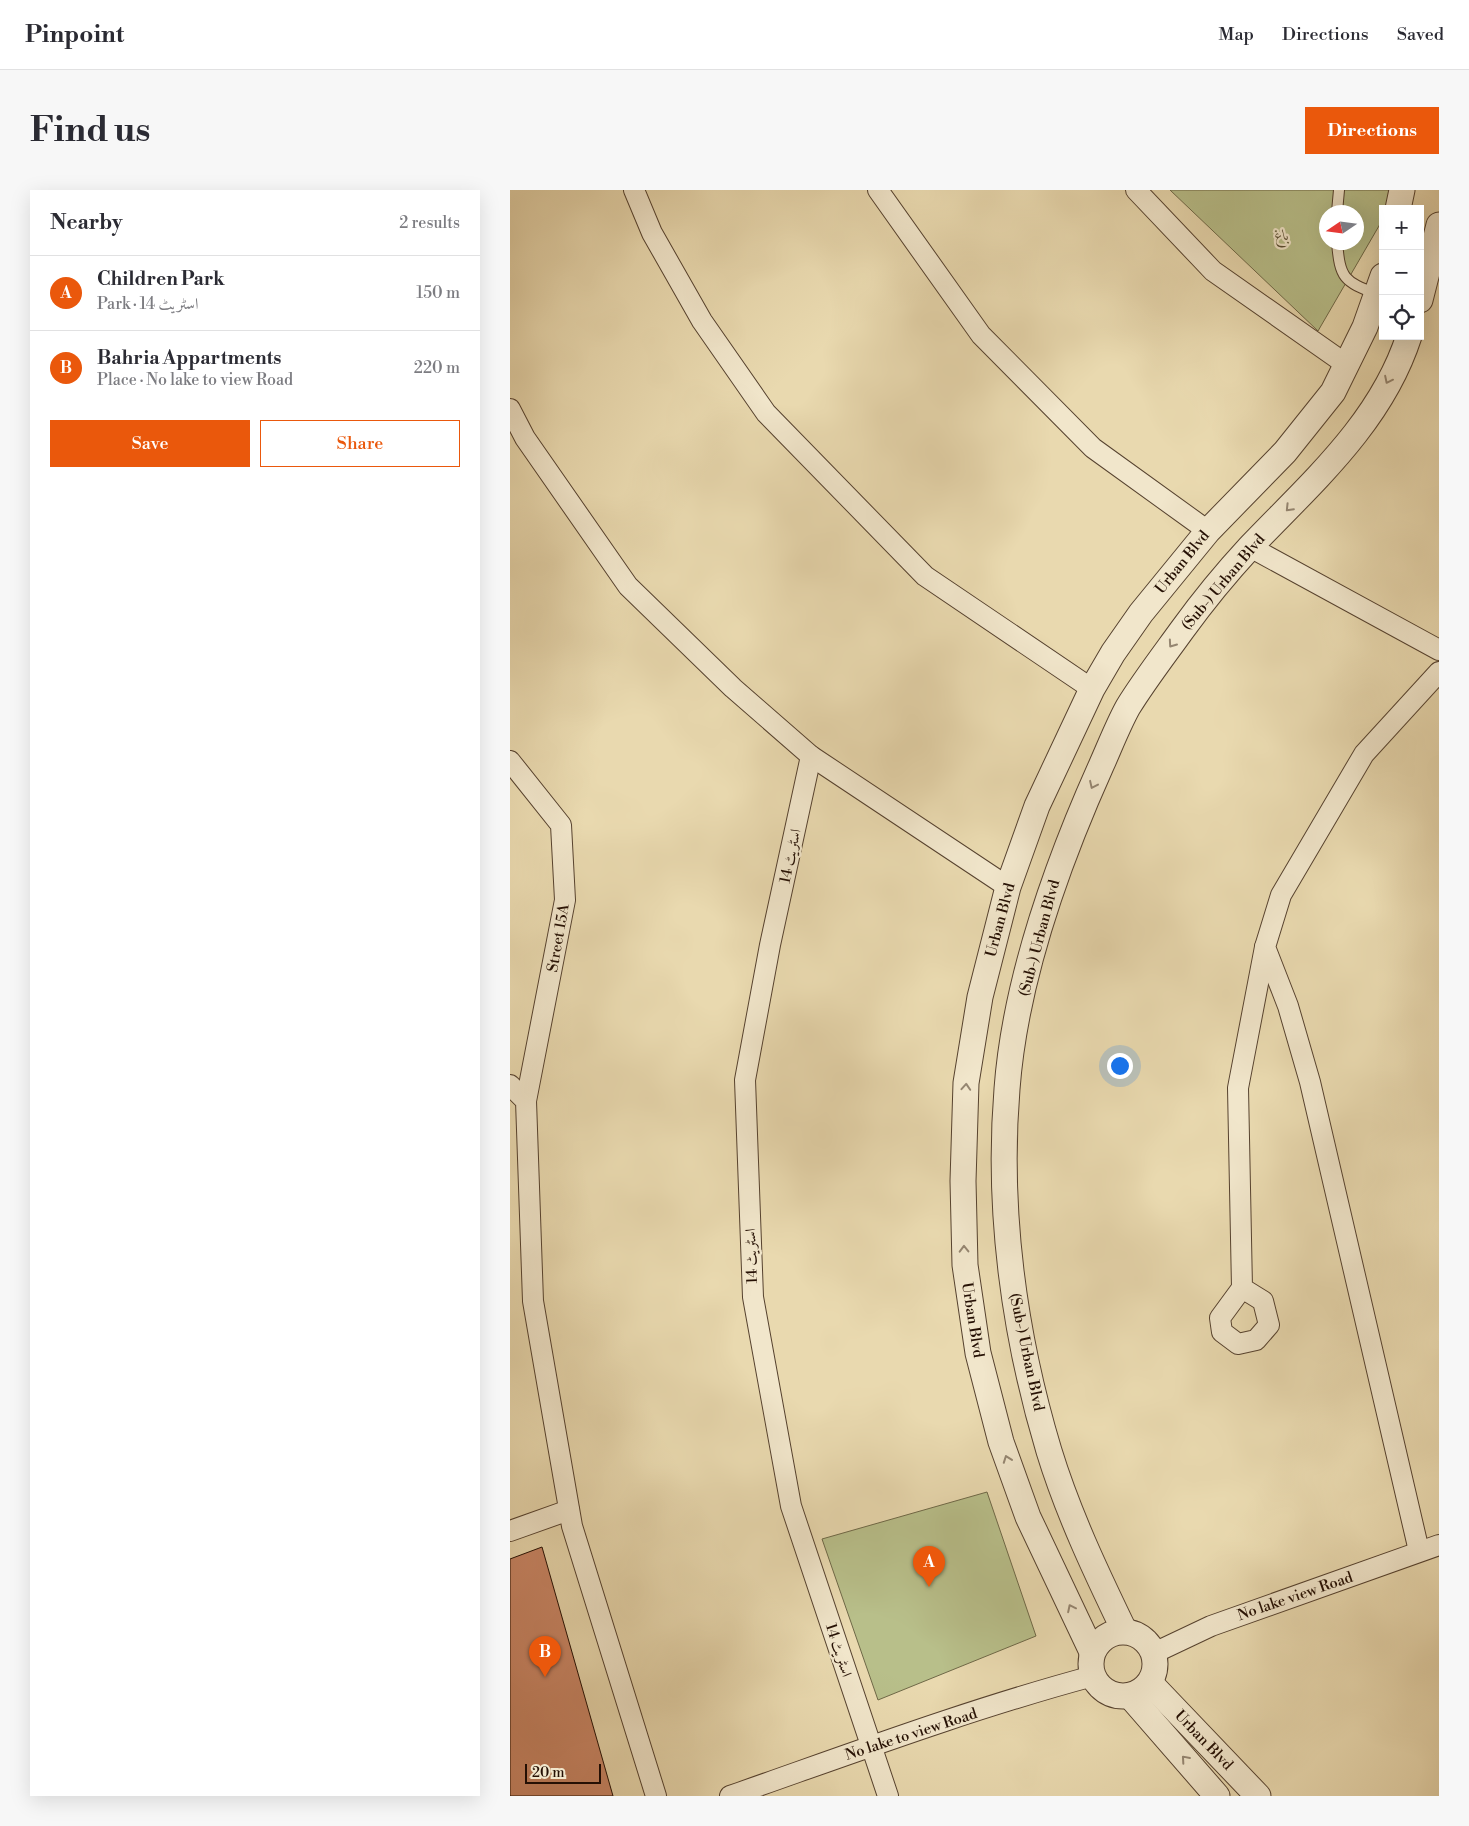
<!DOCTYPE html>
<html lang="en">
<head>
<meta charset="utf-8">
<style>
	:root { --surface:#fff; --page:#f7f7f7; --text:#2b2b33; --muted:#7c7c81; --line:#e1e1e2; --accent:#ea580c }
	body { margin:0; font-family:"Libre Bodoni",Amiri,serif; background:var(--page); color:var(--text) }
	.controls { position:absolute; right:15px; top:15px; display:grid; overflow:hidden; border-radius:0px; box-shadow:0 5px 20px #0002 }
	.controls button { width:45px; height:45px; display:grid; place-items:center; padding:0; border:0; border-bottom:1px solid var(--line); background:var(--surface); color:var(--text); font:25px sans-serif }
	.compass { position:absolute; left:809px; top:15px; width:45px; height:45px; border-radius:50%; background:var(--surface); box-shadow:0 5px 20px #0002; rotate:257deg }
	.scale { position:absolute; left:15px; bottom:12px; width:76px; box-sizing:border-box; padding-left:5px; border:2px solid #251004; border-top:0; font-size:14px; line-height:18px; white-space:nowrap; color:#251004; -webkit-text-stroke:4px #f1e6cb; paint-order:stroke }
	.you { position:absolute; left:609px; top:875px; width:18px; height:18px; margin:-12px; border:4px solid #fff; border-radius:50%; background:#1a73e8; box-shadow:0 0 0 8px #1a73e833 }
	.badge { display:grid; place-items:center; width:32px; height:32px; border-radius:50%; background:var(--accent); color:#fff; font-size:16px; font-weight:700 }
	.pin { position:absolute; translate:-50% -41px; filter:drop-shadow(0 1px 2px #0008) }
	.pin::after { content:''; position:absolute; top:26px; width:18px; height:15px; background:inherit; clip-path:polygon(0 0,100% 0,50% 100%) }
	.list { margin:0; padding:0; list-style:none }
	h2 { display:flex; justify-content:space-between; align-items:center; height:65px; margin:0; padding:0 20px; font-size:21px }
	h2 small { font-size:16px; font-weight:400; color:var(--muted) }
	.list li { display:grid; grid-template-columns:32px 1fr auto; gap:15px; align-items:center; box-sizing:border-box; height:75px; padding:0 20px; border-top:1px solid var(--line) }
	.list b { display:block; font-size:19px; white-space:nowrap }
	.list p { margin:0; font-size:16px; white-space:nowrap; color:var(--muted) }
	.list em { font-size:16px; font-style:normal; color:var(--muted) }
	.actions { display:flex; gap:10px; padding:15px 20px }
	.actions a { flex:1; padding:11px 0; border:1px solid var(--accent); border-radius:0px; text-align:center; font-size:18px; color:var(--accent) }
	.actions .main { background:var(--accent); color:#fff }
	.icon { flex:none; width:28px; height:28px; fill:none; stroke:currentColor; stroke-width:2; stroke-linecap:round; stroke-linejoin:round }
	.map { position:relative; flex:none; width:929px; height:1606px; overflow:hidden; border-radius:0px }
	header { display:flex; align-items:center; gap:30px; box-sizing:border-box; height:70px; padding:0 25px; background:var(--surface); border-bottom:1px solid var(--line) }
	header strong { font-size:24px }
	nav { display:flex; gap:28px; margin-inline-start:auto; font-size:18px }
	.intro { display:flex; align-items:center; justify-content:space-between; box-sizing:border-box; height:120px; padding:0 30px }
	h1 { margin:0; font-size:35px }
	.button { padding:12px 22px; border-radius:0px; background:var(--accent); color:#fff; font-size:18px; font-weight:700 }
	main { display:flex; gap:30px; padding:0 30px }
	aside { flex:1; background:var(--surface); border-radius:0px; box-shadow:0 5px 20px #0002 }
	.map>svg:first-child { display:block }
</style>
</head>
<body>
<header>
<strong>Pinpoint</strong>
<nav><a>Map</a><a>Directions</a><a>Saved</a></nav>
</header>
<div class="intro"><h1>Find us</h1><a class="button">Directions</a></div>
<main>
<aside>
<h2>Nearby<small>2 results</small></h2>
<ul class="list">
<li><span class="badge">A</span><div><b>Children Park</b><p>Park · اسٹریٹ 14</p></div><em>150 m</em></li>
<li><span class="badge">B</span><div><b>Bahria Appartments</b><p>Place · No lake to view Road</p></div><em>220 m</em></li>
</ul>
<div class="actions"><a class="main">Save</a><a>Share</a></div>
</aside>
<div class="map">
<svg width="929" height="1606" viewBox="0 0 929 1606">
	<rect width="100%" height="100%" fill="#e9d9af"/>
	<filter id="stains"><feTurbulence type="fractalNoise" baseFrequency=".004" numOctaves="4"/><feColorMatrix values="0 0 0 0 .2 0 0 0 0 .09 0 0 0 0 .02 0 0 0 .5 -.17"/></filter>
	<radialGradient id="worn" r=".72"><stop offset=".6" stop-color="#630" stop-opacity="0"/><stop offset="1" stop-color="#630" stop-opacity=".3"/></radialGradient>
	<g fill="#b8bf8a" stroke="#6e6847" fill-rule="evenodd">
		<path d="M660,0H882L878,19H873V29L808,141ZM816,22H846V52H816Z"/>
		<polygon points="477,1302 526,1446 368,1510 312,1349"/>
	</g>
	<polygon fill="#c98666" stroke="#251004" points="32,1357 103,1606 0,1606 0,1369"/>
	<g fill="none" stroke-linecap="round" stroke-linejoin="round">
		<g stroke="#56422f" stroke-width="12">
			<g id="service">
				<polyline points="827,22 829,0"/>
				<path d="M827,52C830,89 834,91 866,104"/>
			</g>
		</g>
		<g stroke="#56422f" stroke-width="22">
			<g id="minor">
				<polyline points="124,0 142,43 192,131 256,223 415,386 582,499"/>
				<polyline points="368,0 471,145 583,258 698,341"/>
				<polyline points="626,0 703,81 837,175"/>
				<polyline points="0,219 15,248 118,396 223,498 301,566 498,697"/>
				<polyline points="740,357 929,460"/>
				<polyline points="301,566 260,755 235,890 243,1107 281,1316 378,1606"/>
				<polyline points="0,571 51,635 55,710 16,911"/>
				<polyline points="0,895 16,911 23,1111 62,1336 146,1606"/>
				<polyline points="732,1098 710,1128 712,1142 728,1154 746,1150 759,1135 753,1111 732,1098 728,898 755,757"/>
				<polyline points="0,1341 59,1320"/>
				<polyline points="909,1361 800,892 778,816 755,757 771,705 854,564 929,482"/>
				<polyline points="644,1463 701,1436 929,1355"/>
				<path d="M220,1606C340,1564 460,1519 583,1486"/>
			</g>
		</g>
		<g stroke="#56422f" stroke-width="27">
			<g id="tertiary">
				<polyline points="888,19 892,0"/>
				<polyline points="910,110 929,35"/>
				<path d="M614,1440C586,1382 558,1323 539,1261C504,1145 487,1020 497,899C505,791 547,674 591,576C600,556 608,535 618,517C634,491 654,465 672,440C693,411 716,383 740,357C801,293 871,233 899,146"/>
				<circle cx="613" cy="1474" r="32"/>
				<polyline points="582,1462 518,1327 491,1252 468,1163 455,1075 453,991 456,893 470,807 498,697 527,616 582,499 603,463 631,423 698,341 775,262 823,202 855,137 873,86"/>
				<polyline points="640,1493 748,1606"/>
				<polyline points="620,1506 707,1606"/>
			</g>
		</g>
		<use href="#service" stroke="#f1e6cb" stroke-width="10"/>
		<use href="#minor" stroke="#f1e6cb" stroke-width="20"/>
		<use href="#tertiary" stroke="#f1e6cb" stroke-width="25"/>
	</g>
	<defs><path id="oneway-chevron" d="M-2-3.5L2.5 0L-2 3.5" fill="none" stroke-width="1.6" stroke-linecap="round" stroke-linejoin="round" transform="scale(1.25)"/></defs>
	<g stroke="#958671">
		<use href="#oneway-chevron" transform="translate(878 190) rotate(116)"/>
		<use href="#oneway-chevron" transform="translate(779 318) rotate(134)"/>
		<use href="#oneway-chevron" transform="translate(662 454) rotate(125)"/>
		<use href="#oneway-chevron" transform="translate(583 595) rotate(115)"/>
		<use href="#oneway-chevron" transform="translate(456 897) rotate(-86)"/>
		<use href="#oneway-chevron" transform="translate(454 1059) rotate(-91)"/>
		<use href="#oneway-chevron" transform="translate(497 1269) rotate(-110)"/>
		<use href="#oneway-chevron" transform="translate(561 1418) rotate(-116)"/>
		<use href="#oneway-chevron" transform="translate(675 1569) rotate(-131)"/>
	</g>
	<g text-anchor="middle" stroke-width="4.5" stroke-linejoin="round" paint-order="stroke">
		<g font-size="15" font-style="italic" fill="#584d33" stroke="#f1e6cb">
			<text x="772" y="50">باغ</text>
		</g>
		<g font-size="15" fill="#251004" stroke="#f1e6cb">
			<text transform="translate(672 372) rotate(-51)" y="5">Urban Blvd</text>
			<text transform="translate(713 392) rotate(-50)" y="5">(Sub-) Urban Blvd</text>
			<text transform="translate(280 666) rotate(-78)" y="5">اسٹریٹ 14</text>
			<text transform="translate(490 730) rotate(-75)" y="5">Urban Blvd</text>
			<text transform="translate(48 748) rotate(-80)" y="5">Street 15A</text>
			<text transform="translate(529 748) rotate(-75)" y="5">(Sub-) Urban Blvd</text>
			<text transform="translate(241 1066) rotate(-92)" y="5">اسٹریٹ 14</text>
			<text transform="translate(463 1130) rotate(81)" y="5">Urban Blvd</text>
			<text transform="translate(517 1162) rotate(78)" y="5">(Sub-) Urban Blvd</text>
			<text transform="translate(785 1406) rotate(-19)" y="5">No lake view Road</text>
			<text transform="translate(329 1460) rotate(72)" y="5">اسٹریٹ 14</text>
			<text transform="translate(401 1544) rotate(-18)" y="5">No lake to view Road</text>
			<text transform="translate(694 1550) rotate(46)" y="5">Urban Blvd</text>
		</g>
	</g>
	<rect width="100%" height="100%" filter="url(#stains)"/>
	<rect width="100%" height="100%" fill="url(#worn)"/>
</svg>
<div class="controls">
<button>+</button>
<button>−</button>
<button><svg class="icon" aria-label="locate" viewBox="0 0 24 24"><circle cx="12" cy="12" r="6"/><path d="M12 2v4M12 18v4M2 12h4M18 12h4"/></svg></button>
</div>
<svg class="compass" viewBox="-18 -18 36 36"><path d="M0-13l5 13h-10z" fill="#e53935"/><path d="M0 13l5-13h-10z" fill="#7c7c81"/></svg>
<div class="scale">20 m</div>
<div class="you"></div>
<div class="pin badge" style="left:419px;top:1397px">A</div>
<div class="pin badge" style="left:35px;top:1487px">B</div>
</div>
</main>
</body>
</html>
